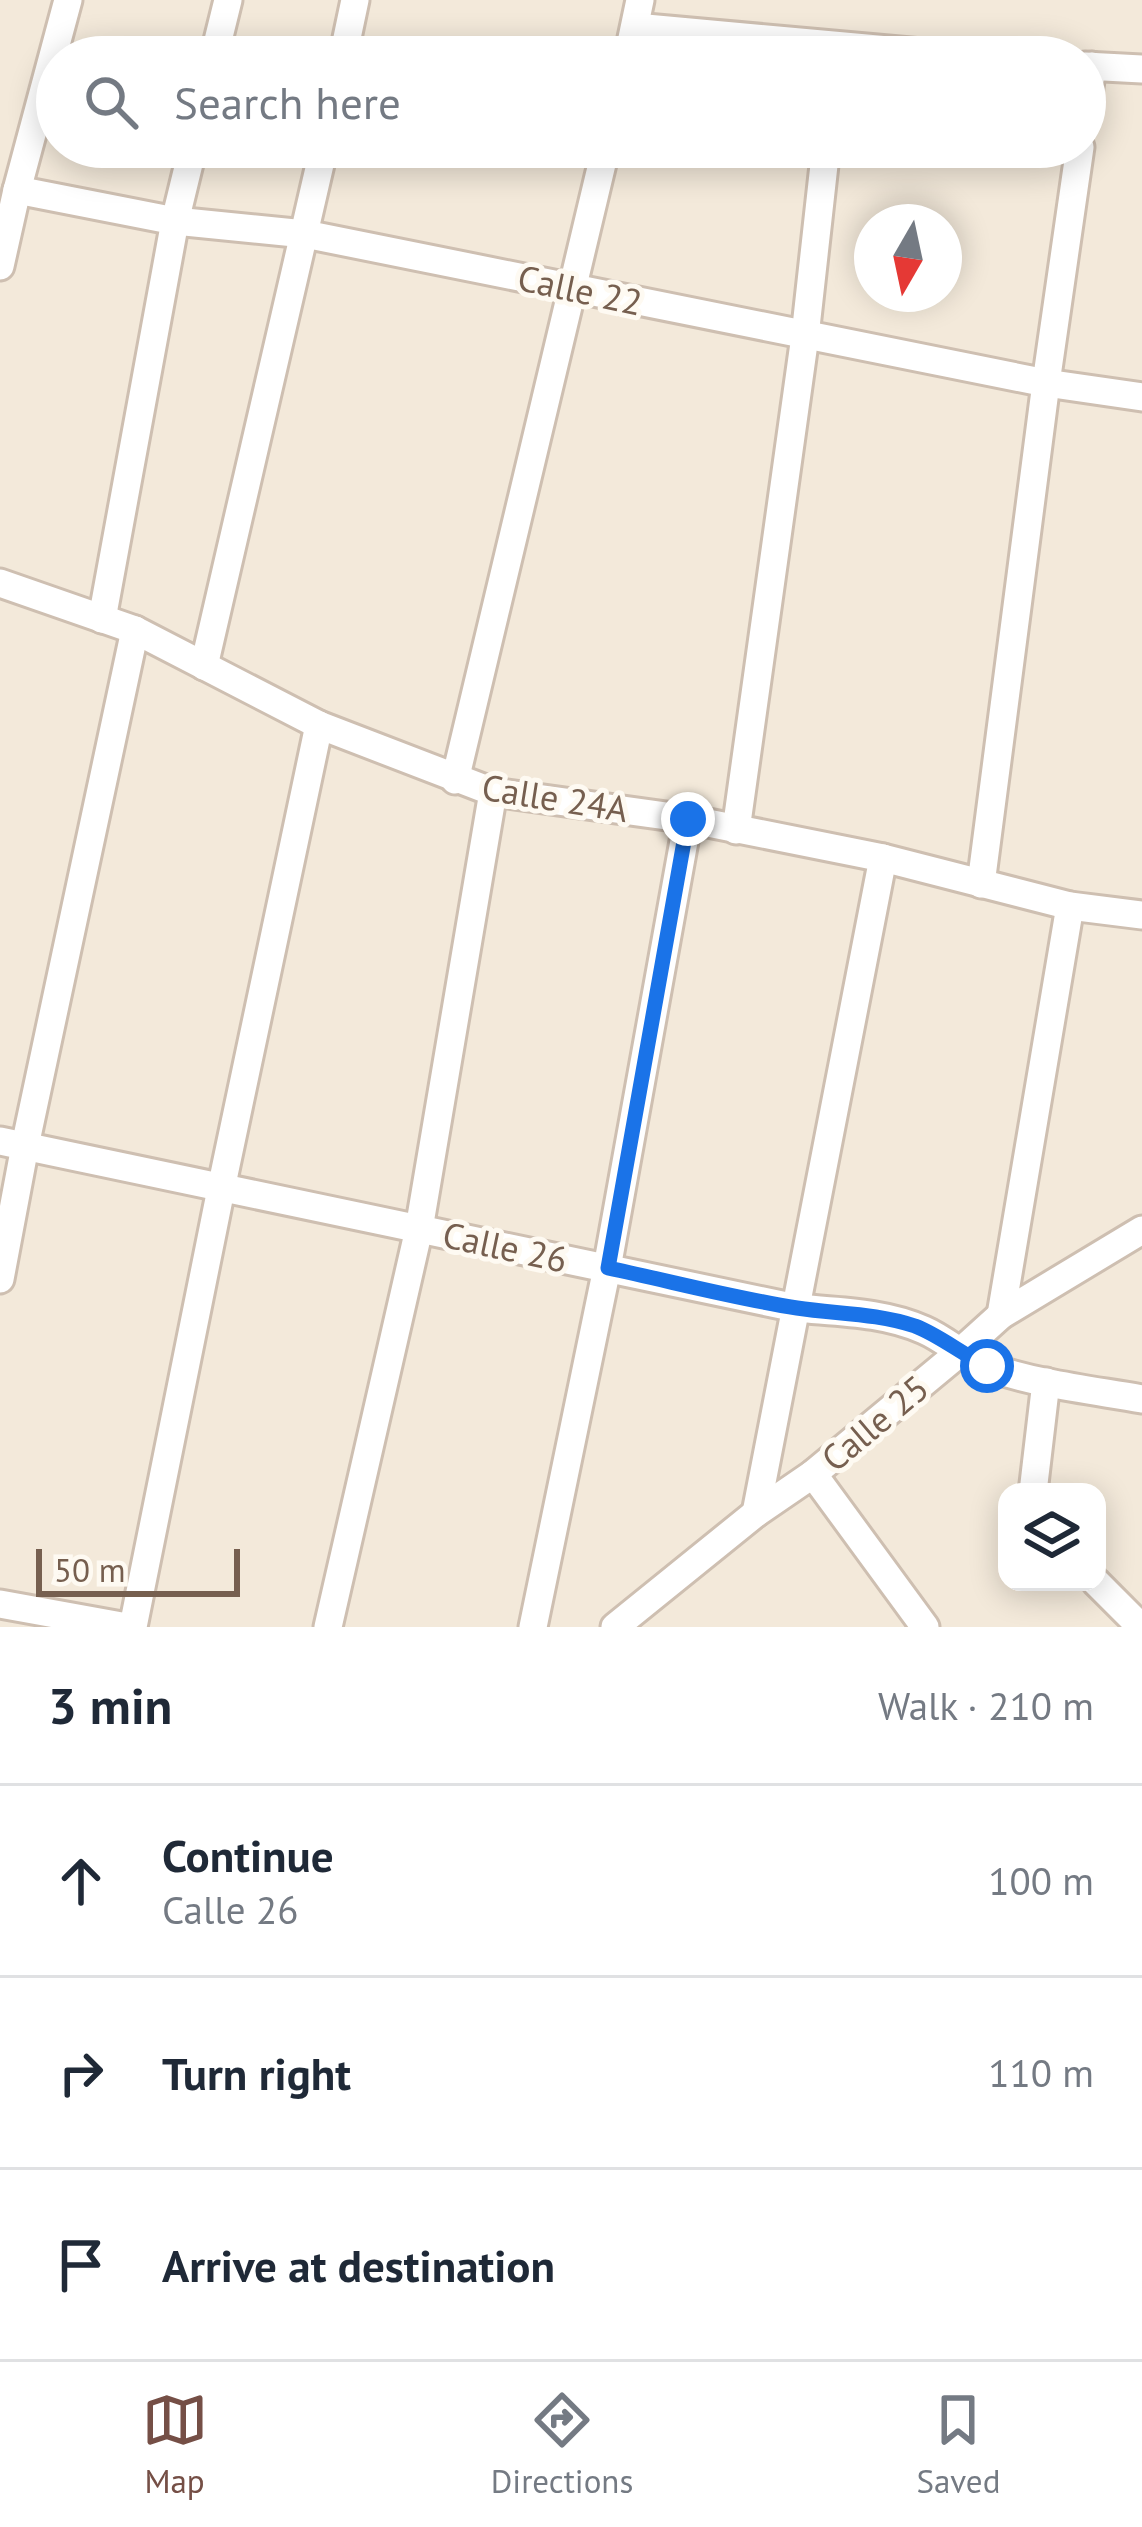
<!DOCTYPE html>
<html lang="en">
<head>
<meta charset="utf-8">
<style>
	:root { --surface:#fff; --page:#f2f2f3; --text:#1f2937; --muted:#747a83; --line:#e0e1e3; --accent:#754f46 }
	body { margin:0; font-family:"PT Sans",sans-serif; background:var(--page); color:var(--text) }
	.controls { position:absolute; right:36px; bottom:36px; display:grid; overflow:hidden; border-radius:24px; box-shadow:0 6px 30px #0003 }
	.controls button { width:108px; height:108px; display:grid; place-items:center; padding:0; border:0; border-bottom:3px solid var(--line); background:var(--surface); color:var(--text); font:60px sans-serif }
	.compass { position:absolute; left:854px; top:204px; width:108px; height:108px; border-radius:50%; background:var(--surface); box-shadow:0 6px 30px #0003; rotate:189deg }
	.scale { position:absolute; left:36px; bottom:30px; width:204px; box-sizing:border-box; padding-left:12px; border:6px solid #765f4f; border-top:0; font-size:33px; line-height:42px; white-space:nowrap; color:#765f4f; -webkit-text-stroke:9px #fefaf2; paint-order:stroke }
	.stop { position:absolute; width:36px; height:36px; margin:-27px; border:9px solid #1a73e8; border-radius:50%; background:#fff }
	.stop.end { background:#1a73e8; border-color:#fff; box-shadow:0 3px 12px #0008 }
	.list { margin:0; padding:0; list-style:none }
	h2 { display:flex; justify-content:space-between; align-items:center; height:156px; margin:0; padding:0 48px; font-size:51px }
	h2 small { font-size:39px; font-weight:400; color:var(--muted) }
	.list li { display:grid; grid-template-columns:78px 1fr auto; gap:36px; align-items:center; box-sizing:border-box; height:192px; padding:0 48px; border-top:3px solid var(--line) }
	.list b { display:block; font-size:45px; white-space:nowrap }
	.list p { margin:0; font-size:39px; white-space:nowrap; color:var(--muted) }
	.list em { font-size:39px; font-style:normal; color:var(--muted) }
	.icon { flex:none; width:66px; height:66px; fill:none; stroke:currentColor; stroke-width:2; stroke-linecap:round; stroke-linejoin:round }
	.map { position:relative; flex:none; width:1142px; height:1627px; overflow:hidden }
	.search { position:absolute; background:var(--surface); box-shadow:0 6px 30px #0003; left:36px; right:36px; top:36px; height:132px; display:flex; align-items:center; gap:30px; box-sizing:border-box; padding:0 42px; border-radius:66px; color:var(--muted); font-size:45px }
	.sheet { height:732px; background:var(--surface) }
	nav { display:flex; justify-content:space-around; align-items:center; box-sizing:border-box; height:168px; border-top:3px solid var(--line); background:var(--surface); font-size:33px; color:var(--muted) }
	nav a { display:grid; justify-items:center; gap:6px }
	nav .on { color:var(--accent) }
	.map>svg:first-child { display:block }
</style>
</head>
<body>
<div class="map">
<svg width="1142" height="1627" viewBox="0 0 1142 1627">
	<rect width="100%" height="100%" fill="#fcf6eb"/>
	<path fill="#f3e9da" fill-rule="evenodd" d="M0,0H1142V1627H0ZM57,57H1085V147H57ZM872,222H944V294H872ZM1007,1492H1097V1582H1007Z"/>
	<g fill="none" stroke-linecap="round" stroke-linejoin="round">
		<g stroke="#cebfb1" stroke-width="33">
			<g id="street">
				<polyline points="635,27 966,57"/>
				<polyline points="214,57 228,0"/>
				<polyline points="343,57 355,0"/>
				<polyline points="628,57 640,0"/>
				<polyline points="1085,66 1142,69"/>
				<polyline points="1085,116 1092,66"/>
				<polyline points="17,190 175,221 305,234 1046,383 1142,397"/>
				<polyline points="0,266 17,190 68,0"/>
				<polyline points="0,583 135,630 319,725 493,792 688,819 883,858 1070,906 1142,915"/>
				<polyline points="102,619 175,221 193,147"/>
				<polyline points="204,666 324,147"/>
				<polyline points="455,780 606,147"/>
				<polyline points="736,830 805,336 826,147"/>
				<polyline points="981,884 1046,383 1080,147"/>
				<path d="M0,1141L796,1308C839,1312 884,1312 924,1330C947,1340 964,1358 988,1367C1037,1384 1091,1390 1142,1399"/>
				<polyline points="0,1279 25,1146 135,630"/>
				<polyline points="1001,1315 1070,906"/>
				<polyline points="813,1474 925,1627"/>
				<polyline points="1033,1492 1046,1382"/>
				<polyline points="756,1513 883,858"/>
				<polyline points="1096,1582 1141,1627"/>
				<polyline points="0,1604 127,1627"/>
				<polyline points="133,1627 221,1189 319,725"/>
				<polyline points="328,1627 419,1229 493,792"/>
				<polyline points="533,1627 607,1268 688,819"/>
				<polyline points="615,1627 756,1513 813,1474 959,1353 1001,1315 1142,1230"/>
			</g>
		</g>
		<use href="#street" stroke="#fff" stroke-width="27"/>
	</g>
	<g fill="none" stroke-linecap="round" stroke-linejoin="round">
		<path stroke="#1a73e8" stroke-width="15" d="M688,819L608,1268C670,1281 733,1298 797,1308C837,1314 876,1313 915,1326C941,1336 961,1354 987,1366"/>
	</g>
	<g text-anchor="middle" stroke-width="10" stroke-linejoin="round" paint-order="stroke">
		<g font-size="36" fill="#765f4f" stroke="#fefaf2">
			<text transform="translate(580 290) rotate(12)" y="13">Calle 22</text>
			<text transform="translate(555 798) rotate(9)" y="13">Calle 24A</text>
			<text transform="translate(505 1247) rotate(12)" y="13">Calle 26</text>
			<text transform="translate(875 1423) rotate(-40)" y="13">Calle 25</text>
		</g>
	</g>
</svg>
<div class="controls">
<button><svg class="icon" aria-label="layers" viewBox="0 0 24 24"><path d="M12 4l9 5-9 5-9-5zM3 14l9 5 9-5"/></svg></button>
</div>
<svg class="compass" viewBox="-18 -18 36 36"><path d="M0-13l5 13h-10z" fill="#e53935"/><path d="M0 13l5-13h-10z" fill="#747a83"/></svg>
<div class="scale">50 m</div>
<div class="stop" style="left:987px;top:1366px"></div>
<div class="stop end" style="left:688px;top:819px"></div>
<div class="search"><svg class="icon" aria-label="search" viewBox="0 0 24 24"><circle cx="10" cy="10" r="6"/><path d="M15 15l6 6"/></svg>Search here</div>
</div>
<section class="sheet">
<h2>3 min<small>Walk · 210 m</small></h2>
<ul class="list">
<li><svg class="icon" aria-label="ahead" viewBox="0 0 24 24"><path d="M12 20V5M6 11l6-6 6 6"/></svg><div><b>Continue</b><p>Calle 26</p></div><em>100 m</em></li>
<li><svg class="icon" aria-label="right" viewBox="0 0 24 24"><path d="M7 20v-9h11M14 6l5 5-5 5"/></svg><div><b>Turn right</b></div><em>110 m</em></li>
<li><svg class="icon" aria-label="arrive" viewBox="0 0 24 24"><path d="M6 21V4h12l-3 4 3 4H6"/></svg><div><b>Arrive at destination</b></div></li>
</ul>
</section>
<nav>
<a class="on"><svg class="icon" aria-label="map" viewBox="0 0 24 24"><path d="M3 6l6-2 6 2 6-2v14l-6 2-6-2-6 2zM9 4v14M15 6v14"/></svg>Map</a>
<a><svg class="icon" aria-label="directions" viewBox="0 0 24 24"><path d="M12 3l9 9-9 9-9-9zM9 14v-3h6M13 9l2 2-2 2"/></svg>Directions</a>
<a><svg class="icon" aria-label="saved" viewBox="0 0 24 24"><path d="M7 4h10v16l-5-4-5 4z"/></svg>Saved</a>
</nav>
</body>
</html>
